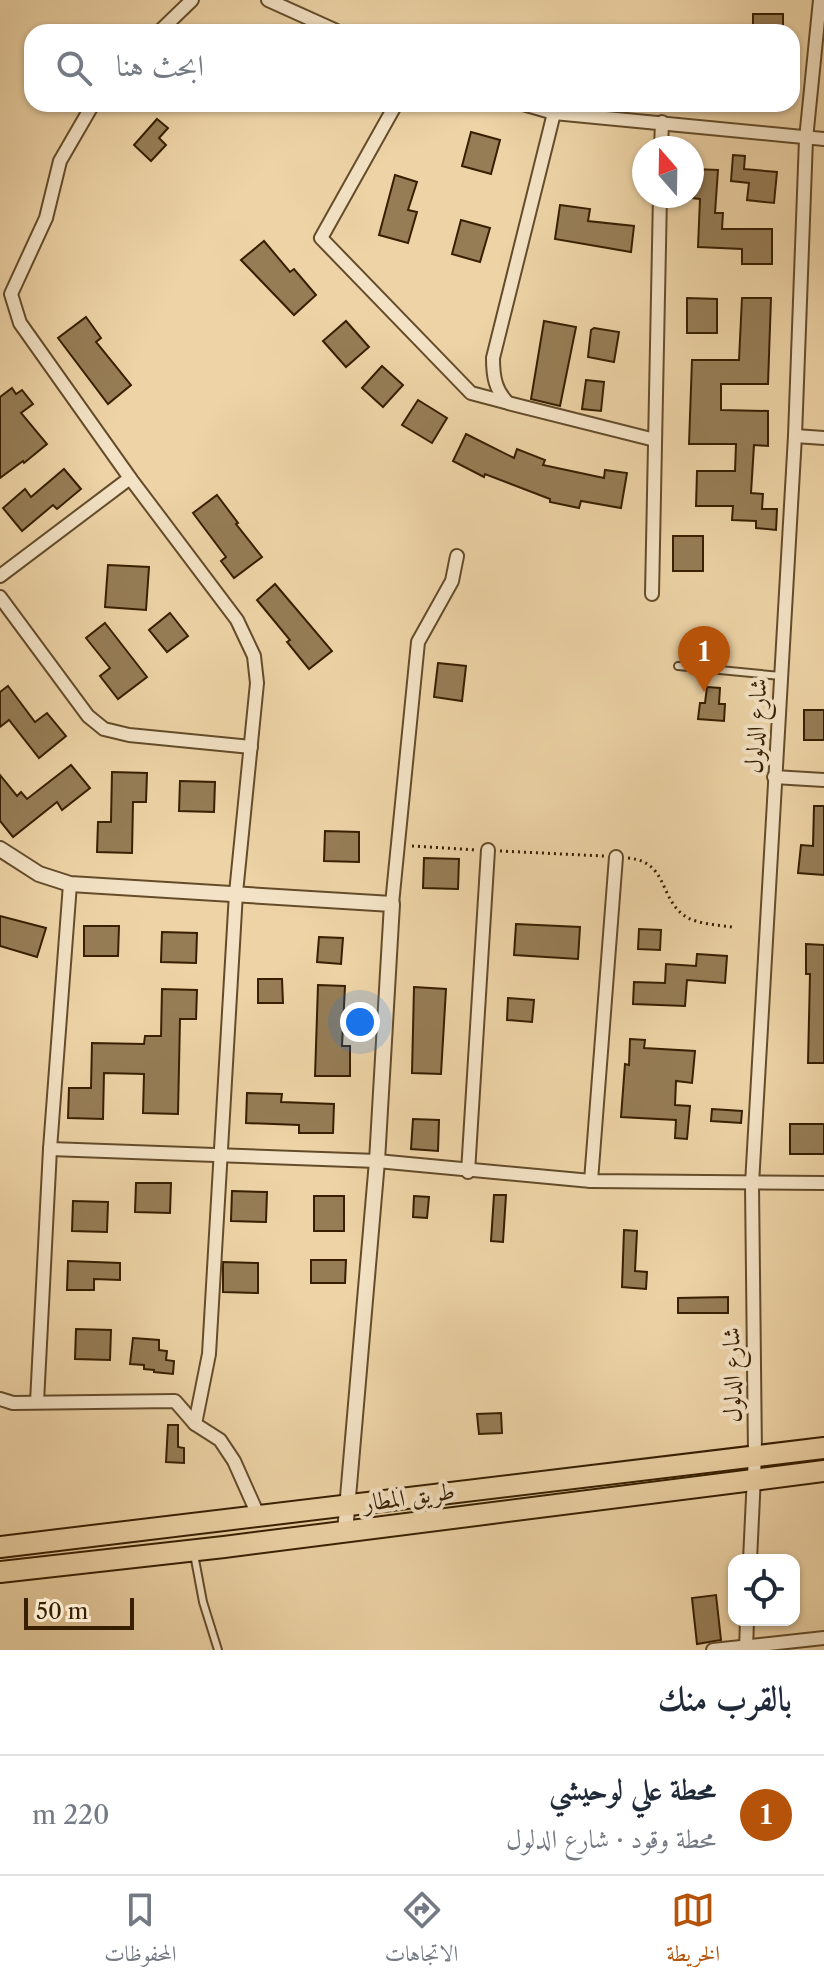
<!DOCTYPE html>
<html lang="ar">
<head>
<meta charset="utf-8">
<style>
	:root { --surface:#fff; --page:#f6f6f7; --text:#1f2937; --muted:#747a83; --line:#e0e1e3; --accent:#b45309 }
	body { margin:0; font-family:"Libre Caslon Text",Amiri,serif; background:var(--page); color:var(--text); direction:rtl }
	.controls { position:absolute; right:24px; bottom:24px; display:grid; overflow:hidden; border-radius:16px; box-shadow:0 2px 6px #0004 }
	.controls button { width:72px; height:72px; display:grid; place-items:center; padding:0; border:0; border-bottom:2px solid var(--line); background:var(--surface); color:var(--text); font:40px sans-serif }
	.compass { position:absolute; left:632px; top:136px; width:72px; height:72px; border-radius:50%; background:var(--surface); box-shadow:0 2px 6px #0004; rotate:340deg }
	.scale { position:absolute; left:24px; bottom:20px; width:110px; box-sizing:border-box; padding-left:8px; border:4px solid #371f00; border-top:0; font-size:22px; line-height:28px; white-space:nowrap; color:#371f00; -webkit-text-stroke:6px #f3e2c5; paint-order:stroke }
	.you { position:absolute; left:360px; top:1022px; width:28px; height:28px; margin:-20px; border:6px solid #fff; border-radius:50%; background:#1a73e8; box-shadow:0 0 0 12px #1a73e833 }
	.badge { display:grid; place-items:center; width:52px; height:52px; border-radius:50%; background:var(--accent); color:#fff; font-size:26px; font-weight:700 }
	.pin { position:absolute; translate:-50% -66px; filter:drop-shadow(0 2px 4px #0008) }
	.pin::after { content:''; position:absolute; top:42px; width:28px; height:24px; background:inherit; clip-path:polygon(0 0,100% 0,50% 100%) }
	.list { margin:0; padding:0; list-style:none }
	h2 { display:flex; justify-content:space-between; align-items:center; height:104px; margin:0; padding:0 32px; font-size:34px }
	h2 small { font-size:26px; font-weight:400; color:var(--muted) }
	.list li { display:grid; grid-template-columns:52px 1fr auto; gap:24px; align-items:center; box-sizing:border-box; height:120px; padding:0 32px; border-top:2px solid var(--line) }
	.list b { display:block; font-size:30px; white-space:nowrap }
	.list p { margin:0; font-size:26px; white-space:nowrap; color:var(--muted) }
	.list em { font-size:26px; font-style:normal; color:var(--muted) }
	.icon { flex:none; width:44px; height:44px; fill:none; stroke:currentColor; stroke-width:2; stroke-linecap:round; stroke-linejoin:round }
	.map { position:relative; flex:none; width:824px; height:1650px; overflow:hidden; direction:ltr }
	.search { position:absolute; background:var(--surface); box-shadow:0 2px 6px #0004; left:24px; right:24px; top:24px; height:88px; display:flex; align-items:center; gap:20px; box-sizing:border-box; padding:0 28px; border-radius:24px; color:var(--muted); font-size:30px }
	.sheet { height:224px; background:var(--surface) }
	nav { display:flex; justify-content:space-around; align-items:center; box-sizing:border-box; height:112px; border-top:2px solid var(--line); background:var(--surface); font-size:22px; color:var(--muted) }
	nav a { display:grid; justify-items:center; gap:4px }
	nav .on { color:var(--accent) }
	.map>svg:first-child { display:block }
</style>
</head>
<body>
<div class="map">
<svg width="824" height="1650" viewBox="0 0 824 1650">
	<rect width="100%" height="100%" fill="#edd3a6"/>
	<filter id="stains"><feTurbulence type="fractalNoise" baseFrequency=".0025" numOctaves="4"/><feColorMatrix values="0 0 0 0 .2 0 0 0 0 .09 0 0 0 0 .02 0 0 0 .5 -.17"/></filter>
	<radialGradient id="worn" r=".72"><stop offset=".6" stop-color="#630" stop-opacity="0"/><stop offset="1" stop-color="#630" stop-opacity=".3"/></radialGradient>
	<g fill="#967d56" stroke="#371f00" stroke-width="2">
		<rect x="753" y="14" width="30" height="18"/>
		<polygon points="157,119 168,128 159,138 166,145 151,161 134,145"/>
		<polygon points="471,132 500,140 491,174 462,166"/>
		<polygon points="733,155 745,156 744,169 777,172 774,203 747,200 749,183 731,181"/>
		<polygon points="693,169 718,170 715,213 723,213 722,229 772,229 772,264 742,264 742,249 698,247 700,199 692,198"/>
		<polygon points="395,175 417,182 408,210 417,212 408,243 379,235"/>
		<polygon points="560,205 590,209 588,221 634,226 631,252 555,239"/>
		<polygon points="461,220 490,228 480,262 452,254"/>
		<polygon points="264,241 290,272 294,269 316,295 294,315 241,260"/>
		<polygon points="687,298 717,299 717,333 687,333"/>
		<polygon points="742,298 771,298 768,384 721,384 721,410 768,411 768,446 754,445 751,493 763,494 762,509 777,509 776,530 756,528 756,521 732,520 733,506 696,506 697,471 735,471 736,444 689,444 692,360 739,360"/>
		<polygon points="86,317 101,338 96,342 131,385 108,404 58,338"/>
		<polygon points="346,321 369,347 346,367 323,341"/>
		<polygon points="544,321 576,327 560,406 531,399"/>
		<polygon points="594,328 619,332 614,362 588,357 591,330"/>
		<polygon points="382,366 403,385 383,407 362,388"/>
		<polygon points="586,380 604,382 601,411 582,409"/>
		<polygon points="12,388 16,394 22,390 33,404 21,413 47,444 24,463 23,461 0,478 0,397"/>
		<polygon points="418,400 447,418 432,443 402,425"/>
		<polygon points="466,434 514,458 517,449 545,460 543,465 604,478 605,470 627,473 621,508 581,501 579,508 550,502 550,499 485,474 484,477 453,461"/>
		<polygon points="64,469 81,489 57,509 53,505 22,531 3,508 25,489 31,497"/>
		<polygon points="217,495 238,523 236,524 262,557 234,578 221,561 226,557 193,513"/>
		<rect x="673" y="536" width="30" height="35"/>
		<polygon points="108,565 149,567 146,610 105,607"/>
		<polygon points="275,584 332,651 309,669 287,642 290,640 257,600"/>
		<polygon points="170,613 188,636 167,652 149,630"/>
		<polygon points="105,623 147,677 118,699 100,676 110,668 86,638"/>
		<polygon points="438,663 466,666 462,701 434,697"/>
		<polygon points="8,686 35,722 47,713 66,736 39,758 9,720 0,727 0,692"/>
		<polygon points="707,687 720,688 719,704 725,704 724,721 698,719 700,703 705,703"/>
		<rect x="804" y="710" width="20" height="30"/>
		<polygon points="71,765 90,788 62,810 57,802 13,837 0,821 0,775 17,796 21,792 27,799"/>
		<polygon points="112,772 147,773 146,802 133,802 132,853 97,852 98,822 111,822"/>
		<polygon points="180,781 215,782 214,812 179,811"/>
		<polygon points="814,806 824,806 824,875 798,873 801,845 813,846"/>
		<polygon points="325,831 359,832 359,862 324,861"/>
		<polygon points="424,858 459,859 458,889 423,888"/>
		<polygon points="0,916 46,928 37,957 0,946"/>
		<polygon points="516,924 580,927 578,959 514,955"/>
		<polygon points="84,926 119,926 118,956 84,956"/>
		<polygon points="639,929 661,930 660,950 638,949"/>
		<polygon points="162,932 197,933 196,963 161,962"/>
		<polygon points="319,937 343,938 341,964 317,962"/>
		<polygon points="806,944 824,945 824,1063 808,1063 810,974 806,974"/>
		<polygon points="697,954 727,956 725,983 687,980 685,1006 633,1004 634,982 665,983 666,964 696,966"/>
		<polygon points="258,979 282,979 283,1003 258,1003"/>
		<polygon points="318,985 345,986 342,1046 350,1046 350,1076 315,1076"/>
		<polygon points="414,987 446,989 441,1074 412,1073"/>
		<polygon points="162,989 197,990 196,1019 180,1019 178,1114 143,1113 144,1074 104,1073 103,1119 68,1118 69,1088 91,1088 92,1043 144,1044 145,1036 161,1036"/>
		<polygon points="508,998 534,1000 532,1022 507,1020"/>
		<polygon points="630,1039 645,1040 644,1048 695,1051 692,1083 676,1081 675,1105 690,1106 687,1139 675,1138 676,1120 621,1117 625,1064 629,1065"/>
		<polygon points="247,1093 282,1094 281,1102 334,1104 333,1133 299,1133 299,1125 246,1123"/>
		<polygon points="712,1109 742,1111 741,1123 711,1121"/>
		<polygon points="413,1119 439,1120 438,1151 411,1149"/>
		<rect x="790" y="1124" width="34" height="30"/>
		<polygon points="136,1183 171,1183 170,1213 135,1212"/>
		<polygon points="232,1191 267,1192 266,1222 231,1221"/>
		<polygon points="494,1195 506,1195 503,1242 491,1241"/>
		<rect x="314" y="1196" width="30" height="35"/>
		<polygon points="414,1196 429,1197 427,1218 413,1217"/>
		<polygon points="73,1201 108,1202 107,1232 72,1231"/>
		<polygon points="624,1230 637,1231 635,1271 647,1272 646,1289 622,1287"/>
		<polygon points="311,1260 346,1260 345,1283 311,1283"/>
		<polygon points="68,1261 120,1263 120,1280 94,1279 94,1290 67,1290"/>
		<polygon points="223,1262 258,1263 258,1293 223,1292"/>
		<polygon points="728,1297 728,1313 678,1313 678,1298"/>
		<polygon points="76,1329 111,1330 110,1360 75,1359"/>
		<polygon points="133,1338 159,1340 159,1350 167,1351 166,1360 174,1361 173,1374 154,1372 154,1370 144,1369 144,1365 130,1364"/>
		<polygon points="501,1413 502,1433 479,1434 477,1414"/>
		<polygon points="168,1425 178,1425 178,1447 184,1448 184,1463 166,1462"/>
		<polygon points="716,1595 721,1640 697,1644 692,1598"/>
	</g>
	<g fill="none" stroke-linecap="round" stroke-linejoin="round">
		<g stroke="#644c2a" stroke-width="10">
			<g id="service">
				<polyline points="678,666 781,676"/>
				<polyline points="194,1554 203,1602 218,1650"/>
			</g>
		</g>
		<g stroke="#644c2a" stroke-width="16">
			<g id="minor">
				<polyline points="268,0 339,32"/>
				<polyline points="159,32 192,0"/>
				<polyline points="93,104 60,161 46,218 11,294 20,323 130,478 237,620 254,656 257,683 236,893 209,1354 195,1424"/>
				<polyline points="396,104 321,238 471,393 505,402"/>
				<polyline points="523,104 554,113 824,139"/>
				<path d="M554,113L493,358C493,376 495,390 508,403L655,440"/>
				<polyline points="661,148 662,122"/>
				<polyline points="795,436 824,438"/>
				<polyline points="0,576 130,478"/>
				<polyline points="652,594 660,196"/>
				<polyline points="0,597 88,716 104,729 129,735 251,747"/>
				<polyline points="774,777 824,780"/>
				<polyline points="392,904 418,642 452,581 457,556"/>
				<polyline points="50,1149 377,1161 591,1181 824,1183"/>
				<polyline points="468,1172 488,850"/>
				<polyline points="591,1181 616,857"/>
				<polyline points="0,1399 13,1403 175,1401 195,1424 220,1440 234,1461 259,1517"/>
				<polyline points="37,1402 50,1149 70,884"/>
				<polyline points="750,1560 755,1455 752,1184 795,436 806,139 820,0"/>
				<polyline points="713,1650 824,1638"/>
				<polyline points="746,1650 747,1620"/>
			</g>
		</g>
		<g stroke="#644c2a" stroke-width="18">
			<polyline id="tertiary" points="0,849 39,874 70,884 392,904 377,1161 345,1532"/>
		</g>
		<g stroke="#371f00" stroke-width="24">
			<g id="trunk">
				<polyline points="0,1547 824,1448"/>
				<polyline points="0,1572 224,1547 824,1471"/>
			</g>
		</g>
		<g stroke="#371f00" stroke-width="3" stroke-dasharray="2 4" stroke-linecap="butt">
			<polyline points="412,846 477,850"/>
			<polyline points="500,851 604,856"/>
			<path d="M628,858C670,862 658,901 688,918C700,924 718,925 732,927"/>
		</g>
		<use href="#service" stroke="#f3e2c5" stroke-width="6"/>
		<use href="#minor" stroke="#f3e2c5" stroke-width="12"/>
		<use href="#tertiary" stroke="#f3e2c5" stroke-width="14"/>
		<use href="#trunk" stroke="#edd3a6" stroke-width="20"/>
	</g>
	<g text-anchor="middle" stroke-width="8" stroke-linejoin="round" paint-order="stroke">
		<g font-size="24" fill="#371f00" stroke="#f3e2c5">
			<text transform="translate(756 726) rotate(-87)" y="8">شارع الدلول</text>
			<text transform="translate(732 1375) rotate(-91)" y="8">شارع الدلول</text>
			<text transform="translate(409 1497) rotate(-8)" y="8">طريق المطار</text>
		</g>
	</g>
	<rect width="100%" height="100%" filter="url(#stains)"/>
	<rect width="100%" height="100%" fill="url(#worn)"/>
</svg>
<div class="controls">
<button><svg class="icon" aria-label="locate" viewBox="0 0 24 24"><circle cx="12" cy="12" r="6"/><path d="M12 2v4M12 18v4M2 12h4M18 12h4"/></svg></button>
</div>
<svg class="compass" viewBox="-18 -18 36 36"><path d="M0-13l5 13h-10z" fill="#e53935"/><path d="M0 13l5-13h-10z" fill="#747a83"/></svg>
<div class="scale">50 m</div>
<div class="you"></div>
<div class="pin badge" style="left:704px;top:692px">1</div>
<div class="search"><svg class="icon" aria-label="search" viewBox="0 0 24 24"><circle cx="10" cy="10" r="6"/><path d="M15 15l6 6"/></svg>ابحث هنا</div>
</div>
<section class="sheet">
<h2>بالقرب منك<small></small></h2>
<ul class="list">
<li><span class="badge">1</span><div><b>محطة علي لوحيشي</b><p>محطة وقود · شارع الدلول</p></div><em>220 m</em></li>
</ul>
</section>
<nav>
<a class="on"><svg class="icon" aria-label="map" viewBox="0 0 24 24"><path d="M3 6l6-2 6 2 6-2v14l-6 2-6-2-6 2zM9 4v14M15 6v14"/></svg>الخريطة</a>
<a><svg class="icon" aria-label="directions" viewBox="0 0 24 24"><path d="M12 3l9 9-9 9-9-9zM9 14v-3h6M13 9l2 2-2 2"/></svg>الاتجاهات</a>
<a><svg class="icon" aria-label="saved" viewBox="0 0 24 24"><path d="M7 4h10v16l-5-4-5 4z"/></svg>المحفوظات</a>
</nav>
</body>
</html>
